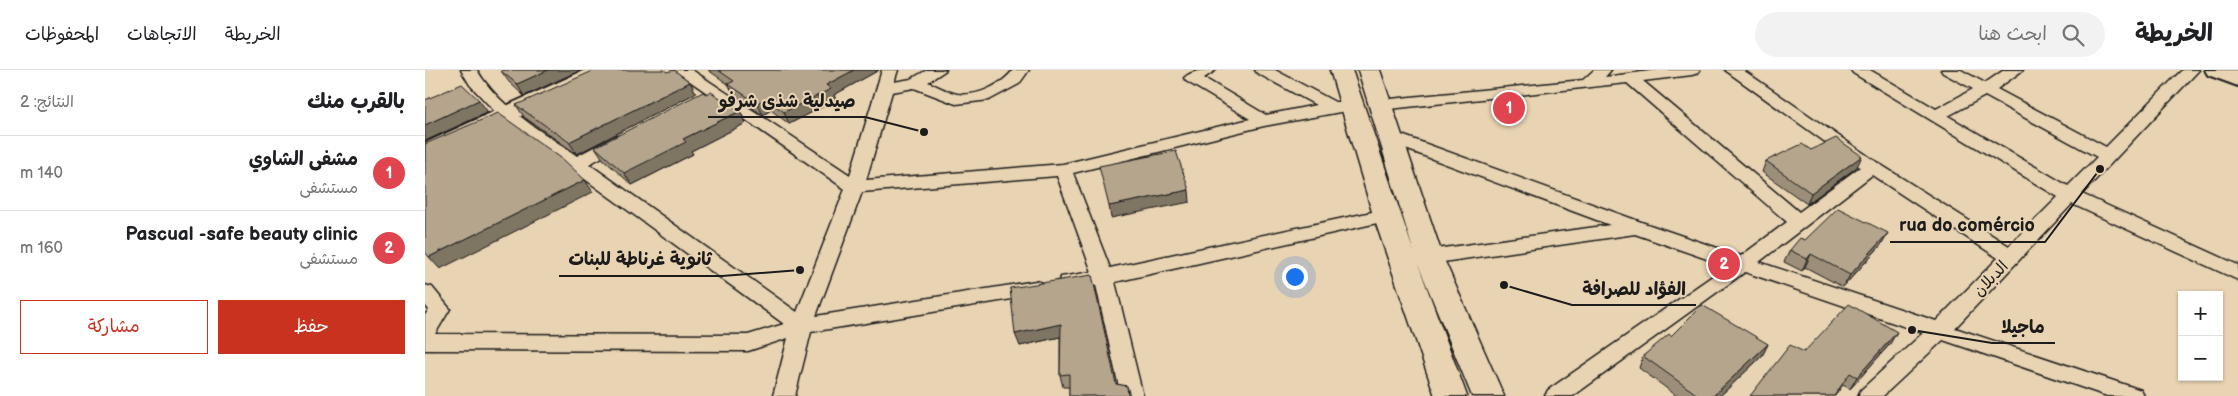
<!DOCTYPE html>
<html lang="ar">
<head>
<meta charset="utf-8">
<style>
	:root { --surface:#fff; --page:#f2f2f2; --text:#202124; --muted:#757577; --line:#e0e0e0; --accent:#c8321e }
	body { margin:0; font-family:"Balsamiq Sans","Playpen Sans Arabic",sans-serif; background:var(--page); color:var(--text); direction:rtl }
	.controls { position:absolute; right:15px; bottom:15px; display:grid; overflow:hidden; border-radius:0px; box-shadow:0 1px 4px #0004 }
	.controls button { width:45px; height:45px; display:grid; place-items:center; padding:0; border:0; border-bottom:1px solid var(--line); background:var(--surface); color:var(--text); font:25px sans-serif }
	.you { position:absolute; left:869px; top:206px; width:18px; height:18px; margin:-12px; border:4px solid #fff; border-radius:50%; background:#1a73e8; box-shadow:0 0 0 8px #1a73e833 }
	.badge { display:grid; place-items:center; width:32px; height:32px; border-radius:50%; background:var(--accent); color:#fff; font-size:16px; font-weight:700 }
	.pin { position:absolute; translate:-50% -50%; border:2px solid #fff; box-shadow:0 1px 5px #0006 }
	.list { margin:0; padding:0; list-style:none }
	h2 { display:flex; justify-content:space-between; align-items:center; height:65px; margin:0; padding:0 20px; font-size:21px }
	h2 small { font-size:16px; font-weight:400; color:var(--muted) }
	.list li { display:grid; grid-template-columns:32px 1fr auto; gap:15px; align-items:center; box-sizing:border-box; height:75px; padding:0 20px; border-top:1px solid var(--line) }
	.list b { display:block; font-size:19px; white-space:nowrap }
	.list p { margin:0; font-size:16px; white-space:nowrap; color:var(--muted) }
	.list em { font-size:16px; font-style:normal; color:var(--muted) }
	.actions { display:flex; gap:10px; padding:15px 20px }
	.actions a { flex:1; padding:11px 0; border:1px solid var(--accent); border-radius:0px; text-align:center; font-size:18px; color:var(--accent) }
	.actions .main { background:var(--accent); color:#fff }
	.icon { flex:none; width:28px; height:28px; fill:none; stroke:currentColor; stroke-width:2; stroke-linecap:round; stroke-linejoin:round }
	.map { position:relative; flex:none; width:1813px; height:326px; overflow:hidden; direction:ltr }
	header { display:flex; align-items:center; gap:30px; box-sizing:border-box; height:70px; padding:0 25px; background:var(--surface); border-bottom:1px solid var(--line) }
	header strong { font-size:24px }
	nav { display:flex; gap:28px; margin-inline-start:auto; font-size:18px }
	.search { width:350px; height:45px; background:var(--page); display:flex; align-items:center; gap:12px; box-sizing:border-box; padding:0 18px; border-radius:28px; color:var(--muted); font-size:19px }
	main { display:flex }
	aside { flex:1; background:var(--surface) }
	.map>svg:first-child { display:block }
</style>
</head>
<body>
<header>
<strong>الخريطة</strong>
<div class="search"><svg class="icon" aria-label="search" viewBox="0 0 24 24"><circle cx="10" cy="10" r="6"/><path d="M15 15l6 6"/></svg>ابحث هنا</div>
<nav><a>الخريطة</a><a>الاتجاهات</a><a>المحفوظات</a></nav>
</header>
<main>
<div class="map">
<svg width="1813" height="326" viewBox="0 0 1813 326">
	<rect width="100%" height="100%" fill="#e8d3b2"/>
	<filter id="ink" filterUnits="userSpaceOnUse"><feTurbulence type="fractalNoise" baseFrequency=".02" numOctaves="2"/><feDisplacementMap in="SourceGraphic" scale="10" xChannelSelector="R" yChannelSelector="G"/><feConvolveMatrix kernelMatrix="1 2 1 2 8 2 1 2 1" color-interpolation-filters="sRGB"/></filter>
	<g filter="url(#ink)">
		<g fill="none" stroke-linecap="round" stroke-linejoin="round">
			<g stroke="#1c1c1c" stroke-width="3">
				<g id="minor">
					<path d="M36,0H52C74,38 117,61 152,86L190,66H202L204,70L202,74L164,94L372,242L420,119L249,0H267L425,105L457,0H473L469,12L486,9L502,0H521L503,12C512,16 523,22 532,24C552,27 577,15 588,0H604L594,14L564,30L531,34L489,18L467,22L441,110L638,94L825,49L761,11L759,8C767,0 780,0 791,0L779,8L841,45L891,35L832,3L830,0H850L910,32H932L934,35L932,38L926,40L839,56L648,103L685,198L961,139L968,141L970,145L968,149L961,151L690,212L718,326H696L671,215L643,219L636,217L633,212L636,207L667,202L632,106L437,122L391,246L611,211L618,213L621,218L618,223L611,225L386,262L370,326H348L363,268L323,281L0,280V245L4,240L0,235V215L7,217L25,239L10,264L323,265L359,254L76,48L45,15Z"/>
					<path d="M1169,0H1186L1180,7L1232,0H1275L1273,3L1267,5L1218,11L1374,142L1435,97L1300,0H1318L1453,93L1584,176L1633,127L1428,3L1426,0H1445L1511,39L1548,19L1518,3L1516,0H1536L1560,13L1579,0H1598L1572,19L1681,77L1757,0H1774L1657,124L1813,195V210L1647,134L1530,258L1716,320L1719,326H1682L1518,270L1458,326H1433L1436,320L1498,263L1320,202L1148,326H1120L1123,320L1302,196L1210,164L1004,194L997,192L994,187L997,182L1004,180L1185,155L959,71L957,67L959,63H971L1219,153L1316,186L1362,152L1202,13L955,40L949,38L947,35L949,32L955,30L1158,10ZM1560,26L1672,87L1643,116L1523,46ZM1447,105L1573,188L1511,251L1334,192Z"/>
				</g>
			</g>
			<g stroke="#1c1c1c" stroke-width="4">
				<g id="secondary">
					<polygon points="160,0 189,0 186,5 0,90 0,73"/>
					<polygon points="1780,0 1813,0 1813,16 1783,5"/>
				</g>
			</g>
			<g stroke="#1c1c1c" stroke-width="3">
				<polygon id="primary" points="905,0 927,0 989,183 933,0 955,0 1018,187 1079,326 1047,326 993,194 1042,326 1010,326 948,145"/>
			</g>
			<use href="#minor" fill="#e8d3b2" fill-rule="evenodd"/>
			<use href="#secondary" fill="#e8d3b2" fill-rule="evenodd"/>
			<use href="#primary" fill="#e8d3b2" fill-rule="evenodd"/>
		</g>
		<g fill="#9c8e79" stroke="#1c1c1c">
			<polygon points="77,0 156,0 99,26 84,12 76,1"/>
			<polygon points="283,0 454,0 409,25 411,30 364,54 346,40 338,45 309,25 303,14"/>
			<polygon points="242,2 265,12 271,23 152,84 99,47 91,35"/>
			<polygon points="281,24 315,41 321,53 266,81 268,84 207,115 178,89 170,77"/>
			<polygon points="1386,80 1432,97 1382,134 1337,102 1341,91"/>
			<polygon points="1380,170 1456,175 1418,217 1380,197 1377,201 1359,192 1365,180"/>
			<polygon points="585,218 691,314 702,316 705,326 644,326 644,317 638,317 635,305 635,267 595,276"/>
			<polygon points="1246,266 1343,274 1337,286 1295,326 1252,326 1214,298 1218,286"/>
			<polygon points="1465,274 1425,319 1418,315 1410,326 1325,326 1379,282"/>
		</g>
		<g fill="#7f7463" stroke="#1c1c1c">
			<polygon points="123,0 156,0 99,26 92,14"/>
			<polygon points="429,0 454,0 409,25 411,30 364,54 359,42 401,15"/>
			<polygon points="265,12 271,23 152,84 144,72"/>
			<polygon points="341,29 346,40 338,45 332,33"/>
			<polygon points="54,30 63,42 0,71 0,55"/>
			<polygon points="315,41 321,53 266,81 268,84 207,115 199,103 258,69"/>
			<polygon points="1437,86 1432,97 1382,134 1386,123"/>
			<polygon points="160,110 168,122 15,199 4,187"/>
			<polygon points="764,120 765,132 686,148 684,136"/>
			<polygon points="1463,163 1456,175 1418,217 1425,205"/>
			<polygon points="1386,184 1380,197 1377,201 1382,189"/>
			<polygon points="636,254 639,266 595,276 590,264"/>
			<polygon points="1472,262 1465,274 1425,319 1432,307"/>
			<polygon points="1343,274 1337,286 1295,326 1288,326"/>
		</g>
		<g fill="#b5a58d" stroke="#1c1c1c">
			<polygon points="77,0 123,0 92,14 76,1"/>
			<polygon points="170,0 239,0 242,2 249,0 265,12 144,72 91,35"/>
			<polygon points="293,0 429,0 401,15 406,19 359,42 341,29 332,33 303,14 309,11"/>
			<polygon points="37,14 54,30 0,55 0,30"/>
			<polygon points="278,22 281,24 286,22 315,41 258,69 261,72 199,103 170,77"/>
			<polygon points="73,43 139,90 160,110 4,187 0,182 0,74"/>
			<polygon points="1411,68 1437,86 1386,123 1341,91 1377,74 1386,80"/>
			<polygon points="751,81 764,120 684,136 674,96"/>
			<polygon points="1413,138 1463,163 1425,205 1386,184 1382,189 1365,180 1375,168 1380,170"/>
			<polygon points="667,205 691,314 702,316 703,326 644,326 644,304 635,305 636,254 590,264 585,218"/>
			<polygon points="1424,234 1472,262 1432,307 1425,303 1409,326 1325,326 1365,275 1379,282"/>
			<polygon points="1277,235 1343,274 1288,326 1274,326 1218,286 1244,264 1246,266"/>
		</g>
	</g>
	<g text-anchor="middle" stroke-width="4" stroke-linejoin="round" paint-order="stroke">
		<g font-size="16" fill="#1c1c1c" stroke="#e8d3b2">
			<text transform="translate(1565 208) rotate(-46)" y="6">الدبلان</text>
		</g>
	</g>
	<path fill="none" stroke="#1c1c1c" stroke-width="2" d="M499 62L440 47H283M1675 99L1620 172H1465M375 200L297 206H134M1079 215L1147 235H1271M1487 260L1567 273H1630"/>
	<g fill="#1c1c1c" stroke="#e8d3b2" stroke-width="2">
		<circle cx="499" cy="62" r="5"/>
		<circle cx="1675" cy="99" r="5"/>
		<circle cx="375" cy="200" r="5"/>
		<circle cx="1079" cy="215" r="5"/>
		<circle cx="1487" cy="260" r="5"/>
	</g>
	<g font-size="18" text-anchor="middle" font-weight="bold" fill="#1c1c1c" stroke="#e8d3b2" stroke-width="4" stroke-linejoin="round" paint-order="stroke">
		<text x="362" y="37">صيدلية شذى شرفو</text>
		<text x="1542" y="161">rua do comércio</text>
		<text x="215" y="195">ثانوية غرناطة للبنات</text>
		<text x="1209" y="225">الفؤاد للصرافة</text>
		<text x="1598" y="263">ماجيلا</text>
	</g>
</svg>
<div class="controls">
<button>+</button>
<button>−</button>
</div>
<div class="you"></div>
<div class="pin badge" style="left:1084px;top:38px;background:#e0444e">1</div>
<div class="pin badge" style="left:1299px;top:194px;background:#e0444e">2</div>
</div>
<aside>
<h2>بالقرب منك<small>النتائج: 2</small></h2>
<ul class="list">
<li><span class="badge" style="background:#e0444e">1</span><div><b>مشفى الشاوي</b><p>مستشفى</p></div><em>140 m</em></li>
<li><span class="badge" style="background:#e0444e">2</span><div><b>Pascual -safe beauty clinic</b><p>مستشفى</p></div><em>160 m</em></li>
</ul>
<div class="actions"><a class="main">حفظ</a><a>مشاركة</a></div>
</aside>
</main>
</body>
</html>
